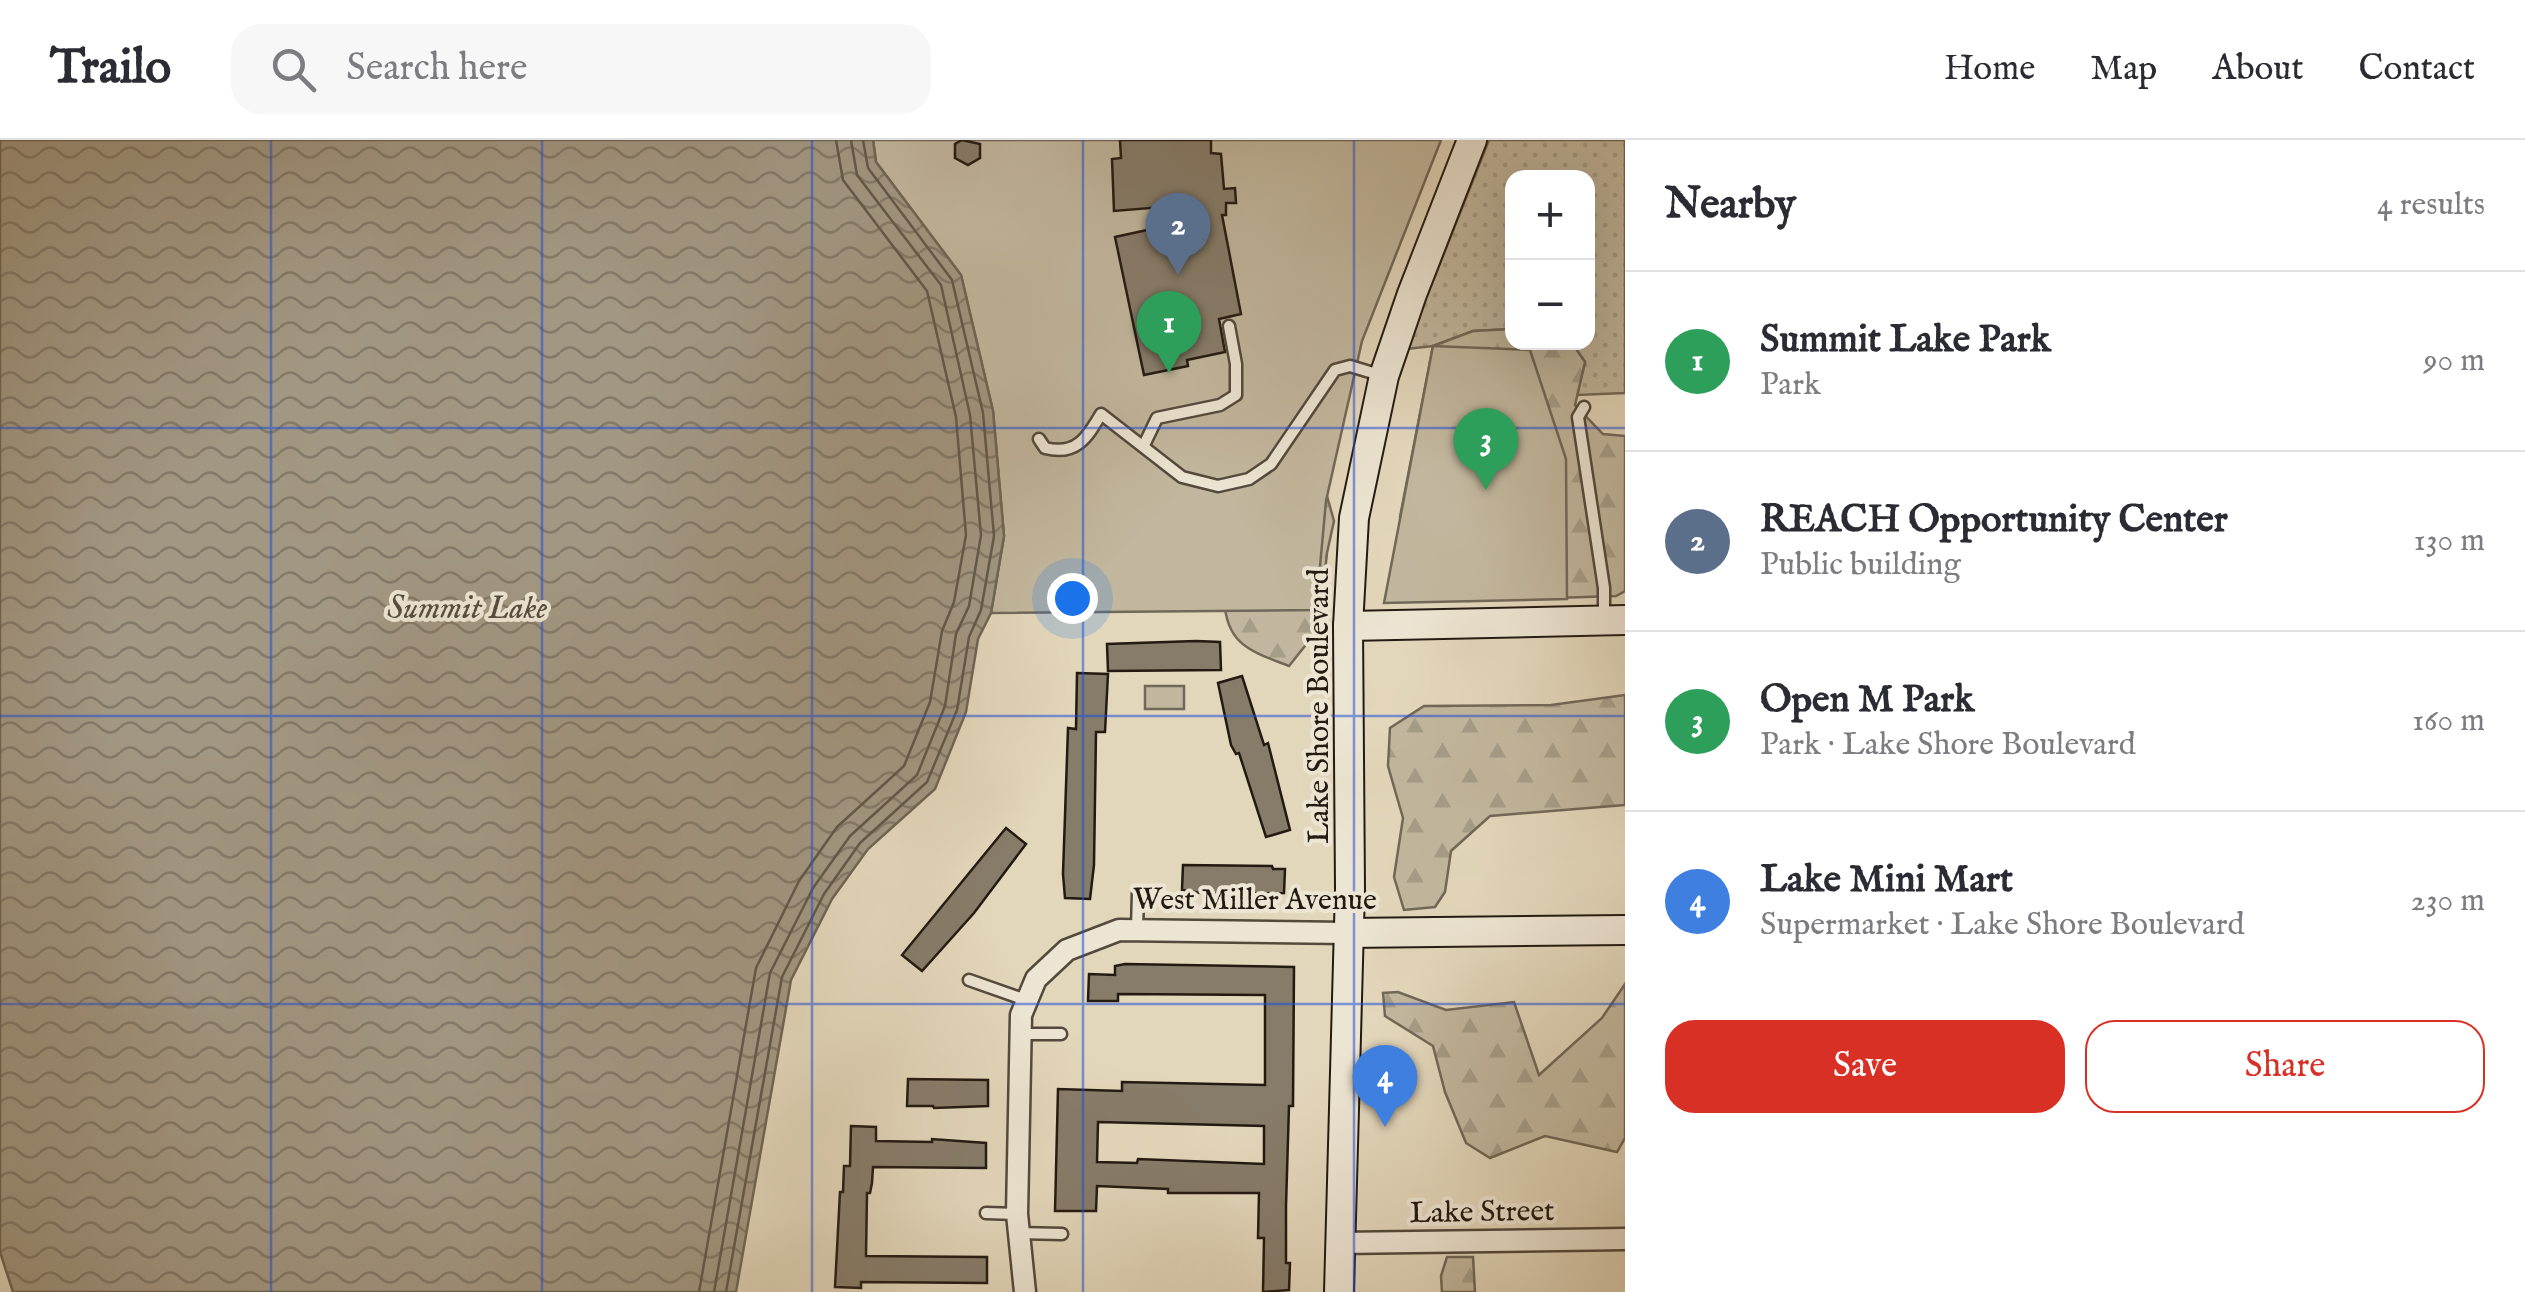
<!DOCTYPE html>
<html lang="en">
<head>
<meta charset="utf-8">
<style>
	:root { --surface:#fff; --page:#f7f7f7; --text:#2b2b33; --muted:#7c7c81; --line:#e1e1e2; --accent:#d93025 }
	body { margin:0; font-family:"IM FELL English",serif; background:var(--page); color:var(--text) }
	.controls { position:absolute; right:30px; top:30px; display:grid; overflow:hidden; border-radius:20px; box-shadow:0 10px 40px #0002 }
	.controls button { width:90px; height:90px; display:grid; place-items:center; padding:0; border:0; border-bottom:2px solid var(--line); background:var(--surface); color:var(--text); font:50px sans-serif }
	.you { position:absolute; left:1072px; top:458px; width:35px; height:35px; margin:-25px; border:8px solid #fff; border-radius:50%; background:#1a73e8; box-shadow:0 0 0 15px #1a73e833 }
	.badge { display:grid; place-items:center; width:65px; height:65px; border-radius:50%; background:var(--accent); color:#fff; font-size:32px; font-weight:700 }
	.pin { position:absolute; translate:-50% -82px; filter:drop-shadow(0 2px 5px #0008) }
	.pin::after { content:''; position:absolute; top:52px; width:35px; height:30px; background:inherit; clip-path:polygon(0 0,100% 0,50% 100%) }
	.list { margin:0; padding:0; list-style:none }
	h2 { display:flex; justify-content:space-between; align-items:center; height:130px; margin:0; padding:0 40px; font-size:42px }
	h2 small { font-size:32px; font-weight:400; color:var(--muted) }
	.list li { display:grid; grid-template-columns:65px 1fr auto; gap:30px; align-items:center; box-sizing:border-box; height:180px; padding:0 40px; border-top:2px solid var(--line) }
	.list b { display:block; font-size:38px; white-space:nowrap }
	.list p { margin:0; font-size:32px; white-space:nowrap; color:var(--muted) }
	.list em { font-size:32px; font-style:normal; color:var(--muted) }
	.actions { display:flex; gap:20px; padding:30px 40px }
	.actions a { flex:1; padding:22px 0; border:2px solid var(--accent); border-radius:30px; text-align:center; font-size:35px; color:var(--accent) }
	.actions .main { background:var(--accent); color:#fff }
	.icon { flex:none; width:55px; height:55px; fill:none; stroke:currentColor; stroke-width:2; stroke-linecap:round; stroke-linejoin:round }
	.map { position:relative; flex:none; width:1625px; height:1152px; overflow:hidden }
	header { display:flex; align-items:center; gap:60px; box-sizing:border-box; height:140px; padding:0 50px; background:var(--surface); border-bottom:2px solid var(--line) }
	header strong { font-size:48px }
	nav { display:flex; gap:55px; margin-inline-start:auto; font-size:35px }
	.search { width:700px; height:90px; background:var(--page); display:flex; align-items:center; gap:25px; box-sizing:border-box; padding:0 35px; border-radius:30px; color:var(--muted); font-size:38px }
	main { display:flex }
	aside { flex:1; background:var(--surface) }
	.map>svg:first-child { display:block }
</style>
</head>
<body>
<header>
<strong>Trailo</strong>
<div class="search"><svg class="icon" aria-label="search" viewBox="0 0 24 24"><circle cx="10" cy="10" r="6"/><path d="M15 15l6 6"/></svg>Search here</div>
<nav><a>Home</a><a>Map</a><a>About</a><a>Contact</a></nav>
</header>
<main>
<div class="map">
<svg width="1625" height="1152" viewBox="0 0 1625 1152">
	<defs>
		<pattern id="grass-dots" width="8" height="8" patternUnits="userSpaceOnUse" patternTransform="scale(2.5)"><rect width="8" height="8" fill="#c2b79e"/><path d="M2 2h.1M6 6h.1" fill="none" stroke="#a69d87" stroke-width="1.8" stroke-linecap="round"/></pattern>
		<pattern id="forest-firs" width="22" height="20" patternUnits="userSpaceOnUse" patternTransform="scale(2.5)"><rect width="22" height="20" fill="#c2b79e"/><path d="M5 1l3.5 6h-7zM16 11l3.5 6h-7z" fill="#a69d87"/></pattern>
		<pattern id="water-waves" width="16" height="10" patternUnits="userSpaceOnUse" patternTransform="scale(2.5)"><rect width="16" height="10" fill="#a29782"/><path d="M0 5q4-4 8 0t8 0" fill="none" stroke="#847a69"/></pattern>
	</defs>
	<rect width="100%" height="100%" fill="#e3d7bb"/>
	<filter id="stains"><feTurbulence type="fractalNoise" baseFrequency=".002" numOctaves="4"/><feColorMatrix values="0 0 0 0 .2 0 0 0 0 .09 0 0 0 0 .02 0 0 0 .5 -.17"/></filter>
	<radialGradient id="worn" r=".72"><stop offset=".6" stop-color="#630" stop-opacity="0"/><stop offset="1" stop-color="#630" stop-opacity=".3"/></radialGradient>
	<polygon fill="url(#grass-dots)" stroke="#726858" stroke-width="2.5" points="1489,0 1625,0 1625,253 1577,255 1585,222 1572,203 1588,202 1588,38 1512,38 1512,189 1473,191 1433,206 1406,209"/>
	<g fill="url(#forest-firs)" stroke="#726858" stroke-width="2.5">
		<polygon points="1512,189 1512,202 1572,203 1585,222 1575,265 1603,294 1625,296 1625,451 1616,456 1467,461 1400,377 1433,206 1473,191"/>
		<path d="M1327,356L1334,381L1327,413L1320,477L1312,497L1289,526C1250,511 1226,505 1224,458Z"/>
		<polygon points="1625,555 1625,665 1490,676 1451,711 1445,752 1435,767 1404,770 1394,737 1403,678 1388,626 1390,588 1424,566 1551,565"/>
		<polygon points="1625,844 1625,998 1617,1012 1545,996 1490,1018 1466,1003 1445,952 1433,906 1385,876 1383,853 1398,852 1446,870 1514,862 1539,935 1602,878"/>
		<polygon points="1447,1117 1473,1117 1475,1152 1442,1152 1441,1136"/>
	</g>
	<g fill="#c2b79e" stroke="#726858" stroke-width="2.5">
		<polygon points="873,0 1441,0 1362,201 1326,361 1316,470 991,473 1004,396 993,271 961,135 876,22"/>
		<polygon points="1433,206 1530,210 1566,319 1567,459 1384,463"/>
		<rect x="1145" y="546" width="39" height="23"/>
	</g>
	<polygon fill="url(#water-waves)" stroke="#6f6555" stroke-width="2.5" points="0,0 873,0 876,22 961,135 993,271 1004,396 991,473 978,499 966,572 935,649 868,709 832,759 791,840 736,1152 13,1152 0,1112"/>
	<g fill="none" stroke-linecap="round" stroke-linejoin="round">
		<g stroke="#62584a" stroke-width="2.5">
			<polyline points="699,1152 756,828 799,741 837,687 904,626 930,562 942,491 954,462 966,395 956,277 927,151 843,40 836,0"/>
			<polyline points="714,1152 770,833 813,748 850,696 917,635 945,566 956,494 969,466 981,395 970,275 941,145 857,35 851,0"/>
			<polyline points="726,1152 782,837 824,754 860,703 927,642 957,570 969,497 981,470 994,396 983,273 952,140 868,28 863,0"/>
		</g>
	</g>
	<g fill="#877c6a" stroke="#231a12" stroke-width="2.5" fill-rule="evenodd">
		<polygon points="962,0 980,4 980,18 968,25 955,18 955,4"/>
		<polygon points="1120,0 1211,0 1211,13 1221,14 1224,49 1235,48 1236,63 1226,63 1226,75 1222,75 1241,174 1219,179 1225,212 1187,220 1188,226 1144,235 1115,97 1202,78 1200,64 1114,71 1112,19 1121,18"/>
		<polygon points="1196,501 1220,502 1221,530 1108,531 1107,504"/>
		<polygon points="1077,533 1108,534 1105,592 1096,592 1094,725 1090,759 1065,758 1063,734 1068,588 1076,589"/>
		<polygon points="1242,536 1264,605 1268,603 1290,690 1266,697 1239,613 1236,614 1231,605 1218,543"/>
		<polygon points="1006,688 1026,704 974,773 922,831 902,815"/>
		<polygon points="1183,725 1272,726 1273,729 1285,729 1284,753 1207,754 1182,750"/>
		<path d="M1125,824L1294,827L1293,966H1289L1286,1066V1123H1290L1289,1150L1263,1152L1264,1098H1258L1259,1053H1168V1049L1097,1046L1096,1071H1055L1058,949L1122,951V942L1265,945V855L1118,854V861H1088L1089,834L1115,835V826ZM1098,982L1264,986V1024L1138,1019L1137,1023L1097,1022Z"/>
		<polygon points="908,939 988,940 988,966 934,968 933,966 907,966"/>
		<polygon points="851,986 876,987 876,1001 932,1002 932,999 986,1003 986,1028 873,1027 872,1043 870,1053 867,1053 866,1116 987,1117 987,1143 861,1142 861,1148 835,1147 840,1052 843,1052 844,1026 850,1026"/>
	</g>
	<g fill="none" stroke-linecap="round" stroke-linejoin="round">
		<g stroke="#53493c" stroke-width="15">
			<g id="lane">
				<polyline points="1584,267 1578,277 1604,448 1604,480"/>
				<path d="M1039,299L1045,308C1076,316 1087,298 1101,274L1182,337L1218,346L1249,339L1271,324L1335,230L1350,226L1383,236"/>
				<polyline points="1144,305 1157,278 1220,265 1236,255 1236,224 1229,186"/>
				<polyline points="1137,789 1138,753"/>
				<polyline points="969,840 1026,860"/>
				<polyline points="1021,894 1061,894"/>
				<polyline points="1348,939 1394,940"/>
				<polyline points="986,1073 1017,1074"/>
				<polyline points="1018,1093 1062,1094"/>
			</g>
		</g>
		<g stroke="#53493c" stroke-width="25">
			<g id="street">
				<polyline points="1340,1103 1625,1099"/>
				<polyline points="1025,1152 1017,1074 1021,875 1036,839 1067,810 1119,790 1346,793"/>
			</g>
		</g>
		<g stroke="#231a12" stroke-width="32">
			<g id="secondary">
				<polyline points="1348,486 1625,480"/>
				<polyline points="1346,793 1625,790"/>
				<polyline points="1339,1152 1350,749 1348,486 1354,378 1384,236 1412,154 1472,0"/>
			</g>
		</g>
		<use href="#lane" stroke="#ede5d3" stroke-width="10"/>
		<use href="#street" stroke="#ede5d3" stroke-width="20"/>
		<use href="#secondary" stroke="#ede5d3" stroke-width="28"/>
	</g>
	<path fill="none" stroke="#1d4ed8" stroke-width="2.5" stroke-opacity="0.55" d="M271,0V1152M542,0V1152M812,0V1152M1083,0V1152M1354,0V1152M0,288H1625M0,576H1625M0,864H1625"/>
	<g text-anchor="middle" stroke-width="8" stroke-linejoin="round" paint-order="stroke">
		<g font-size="30" fill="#231a12" stroke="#ede5d3">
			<text transform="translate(1318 566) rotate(-90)" y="10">Lake Shore Boulevard</text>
			<text x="1255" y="769">West Miller Avenue</text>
			<text transform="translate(1482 1071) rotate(-1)" y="10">Lake Street</text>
		</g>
		<g font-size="32" font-style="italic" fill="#564c3f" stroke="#ede5d3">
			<text x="467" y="478">Summit Lake</text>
		</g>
	</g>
	<rect width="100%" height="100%" filter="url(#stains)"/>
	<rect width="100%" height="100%" fill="url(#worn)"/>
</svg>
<div class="controls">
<button>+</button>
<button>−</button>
</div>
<div class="you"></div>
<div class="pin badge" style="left:1169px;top:233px;background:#2e9e5b">1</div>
<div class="pin badge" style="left:1178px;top:135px;background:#5c6f8a">2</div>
<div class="pin badge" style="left:1486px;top:350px;background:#2e9e5b">3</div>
<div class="pin badge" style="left:1385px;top:987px;background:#3f7fe0">4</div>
</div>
<aside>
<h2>Nearby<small>4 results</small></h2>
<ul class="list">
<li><span class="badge" style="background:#2e9e5b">1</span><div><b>Summit Lake Park</b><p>Park</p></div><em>90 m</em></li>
<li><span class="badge" style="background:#5c6f8a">2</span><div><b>REACH Opportunity Center</b><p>Public building</p></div><em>130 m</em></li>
<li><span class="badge" style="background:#2e9e5b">3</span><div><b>Open M Park</b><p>Park · Lake Shore Boulevard</p></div><em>160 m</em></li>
<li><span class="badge" style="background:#3f7fe0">4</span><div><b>Lake Mini Mart</b><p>Supermarket · Lake Shore Boulevard</p></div><em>230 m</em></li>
</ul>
<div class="actions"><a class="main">Save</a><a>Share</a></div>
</aside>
</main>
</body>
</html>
